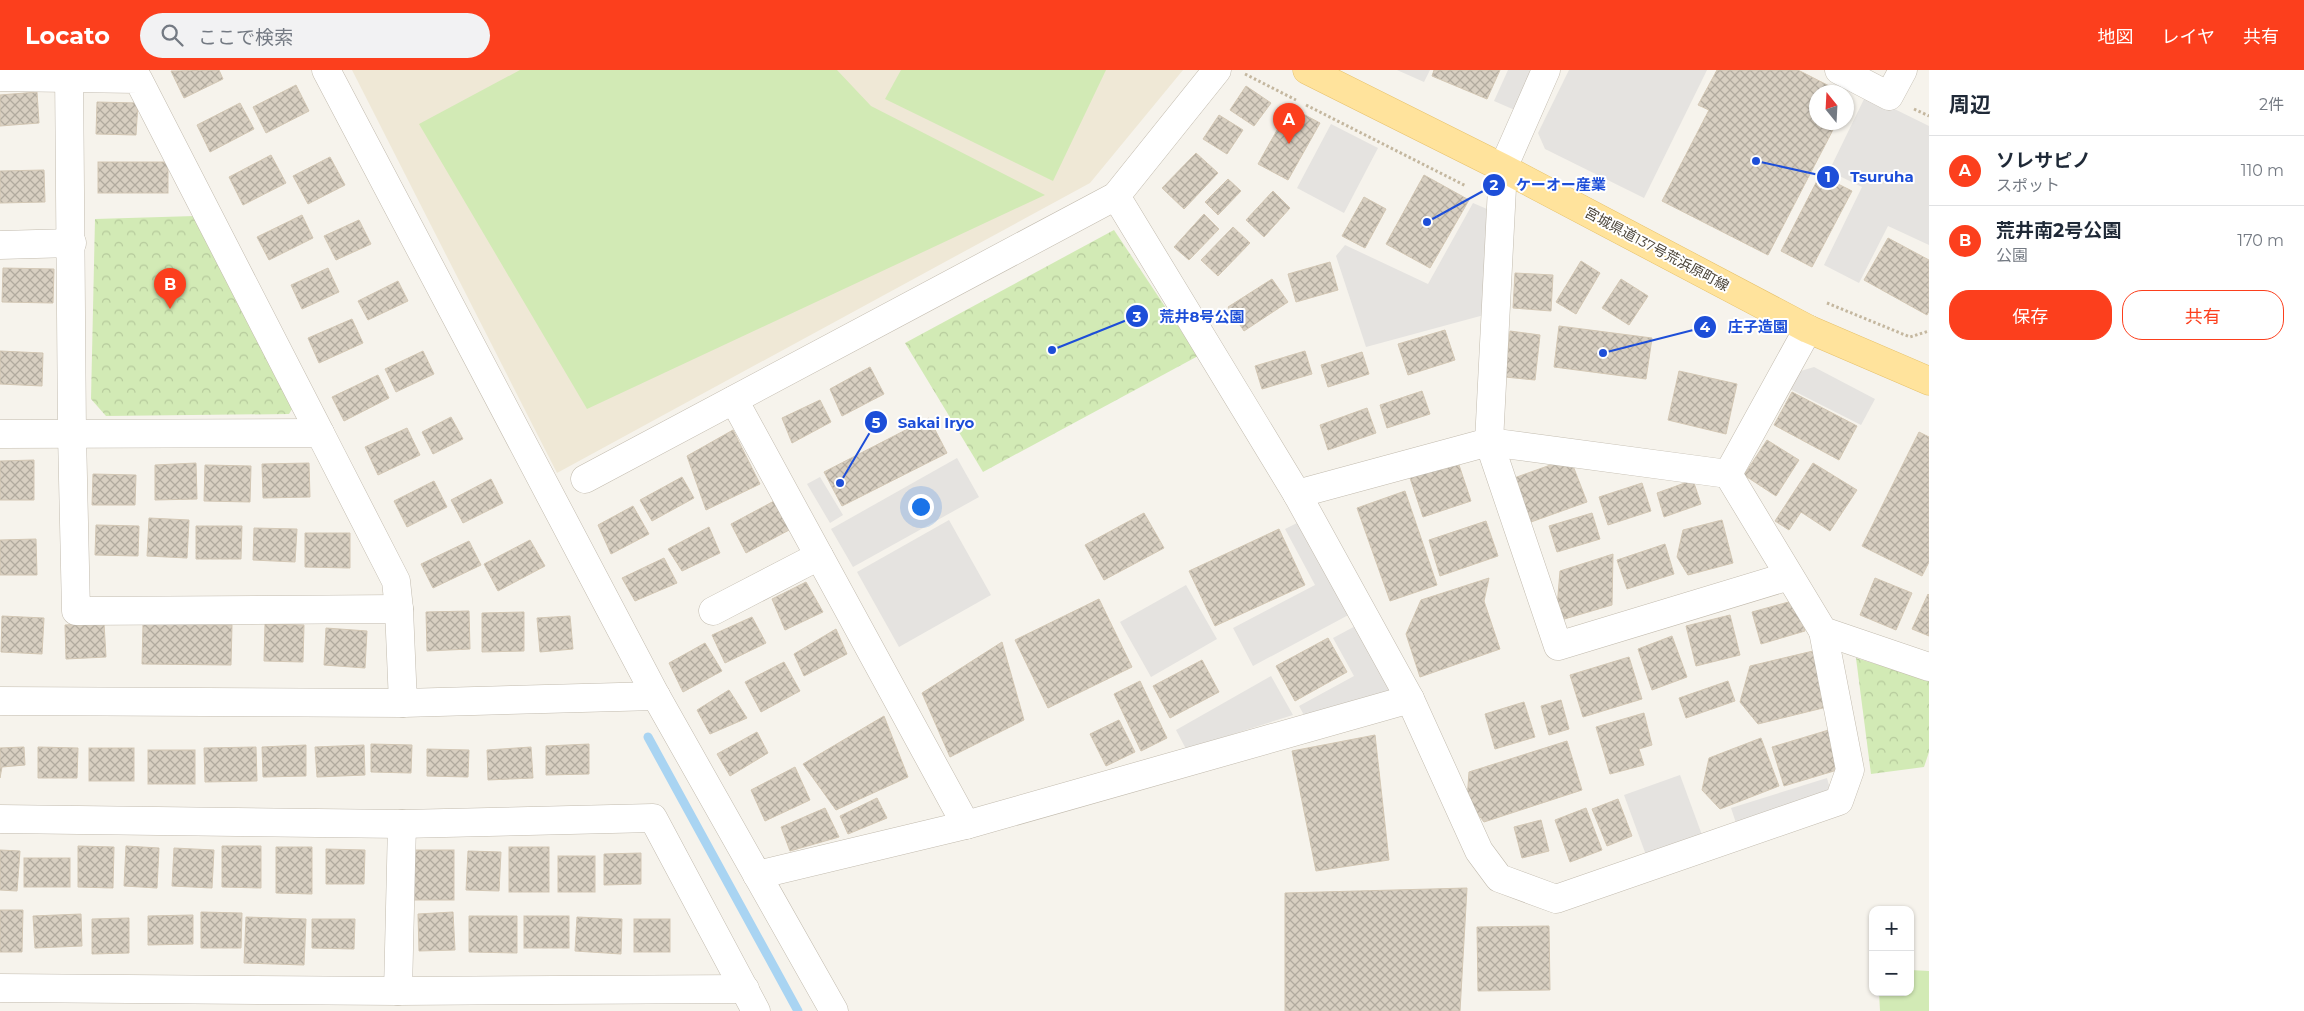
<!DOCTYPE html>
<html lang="ja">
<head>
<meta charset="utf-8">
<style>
	:root { --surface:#fff; --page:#f2f2f3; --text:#1f2937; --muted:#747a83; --line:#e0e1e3; --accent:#fc3f1d }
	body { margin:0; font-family:Montserrat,"Noto Sans JP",sans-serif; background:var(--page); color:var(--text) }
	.controls { position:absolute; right:15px; bottom:15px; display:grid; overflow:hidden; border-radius:10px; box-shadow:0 1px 4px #0004 }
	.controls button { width:45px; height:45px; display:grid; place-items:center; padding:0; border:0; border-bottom:1px solid var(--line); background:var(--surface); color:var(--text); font:25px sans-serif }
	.compass { position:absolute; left:1809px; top:15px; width:45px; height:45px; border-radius:50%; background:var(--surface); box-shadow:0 1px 4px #0004; rotate:342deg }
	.you { position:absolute; left:920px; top:436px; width:18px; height:18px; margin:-12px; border:4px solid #fff; border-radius:50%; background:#1a73e8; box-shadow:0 0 0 8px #1a73e833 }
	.badge { display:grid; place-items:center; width:32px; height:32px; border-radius:50%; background:var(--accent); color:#fff; font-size:16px; font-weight:700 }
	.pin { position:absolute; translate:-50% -41px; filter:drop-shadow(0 1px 2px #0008) }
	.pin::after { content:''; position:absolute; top:26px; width:18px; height:15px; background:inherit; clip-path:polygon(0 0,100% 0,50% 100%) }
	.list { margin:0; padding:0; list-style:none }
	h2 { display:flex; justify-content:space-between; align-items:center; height:65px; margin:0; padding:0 20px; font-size:21px }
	h2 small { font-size:16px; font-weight:400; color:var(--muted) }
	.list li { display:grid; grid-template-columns:32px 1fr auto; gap:15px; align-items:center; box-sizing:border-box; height:70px; padding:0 20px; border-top:1px solid var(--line) }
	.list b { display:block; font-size:19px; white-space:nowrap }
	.list p { margin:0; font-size:16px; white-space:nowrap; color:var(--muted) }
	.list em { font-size:16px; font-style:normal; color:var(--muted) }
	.actions { display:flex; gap:10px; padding:15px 20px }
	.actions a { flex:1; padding:11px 0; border:1px solid var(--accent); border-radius:20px; text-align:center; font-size:18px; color:var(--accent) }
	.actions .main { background:var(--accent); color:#fff }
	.icon { flex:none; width:28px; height:28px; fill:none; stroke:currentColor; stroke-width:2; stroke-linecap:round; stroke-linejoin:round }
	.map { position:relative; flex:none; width:1929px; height:941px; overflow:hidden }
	header { display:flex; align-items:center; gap:30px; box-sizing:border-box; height:70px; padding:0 25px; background:var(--accent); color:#fff }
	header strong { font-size:24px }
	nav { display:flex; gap:28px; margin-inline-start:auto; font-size:18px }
	.search { width:350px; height:45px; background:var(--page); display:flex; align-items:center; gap:12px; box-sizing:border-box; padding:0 18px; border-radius:28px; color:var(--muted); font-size:19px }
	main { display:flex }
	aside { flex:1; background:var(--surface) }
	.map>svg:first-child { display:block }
</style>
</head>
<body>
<header>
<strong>Locato</strong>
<div class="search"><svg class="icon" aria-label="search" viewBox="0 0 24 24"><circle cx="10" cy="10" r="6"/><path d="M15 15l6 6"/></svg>ここで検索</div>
<nav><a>地図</a><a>レイヤ</a><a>共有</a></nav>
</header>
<main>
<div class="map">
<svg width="1929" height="941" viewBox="0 0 1929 941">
	<defs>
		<pattern id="forest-crowns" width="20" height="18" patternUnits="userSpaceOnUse" patternTransform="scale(1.25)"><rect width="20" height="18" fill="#d2eab5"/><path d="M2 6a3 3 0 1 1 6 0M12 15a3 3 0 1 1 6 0" fill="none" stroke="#b6ca9c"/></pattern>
		<pattern id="building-cross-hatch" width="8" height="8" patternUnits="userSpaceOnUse" patternTransform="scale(1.25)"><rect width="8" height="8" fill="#d8cfc1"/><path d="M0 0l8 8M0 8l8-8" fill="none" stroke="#b1aa9e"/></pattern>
	</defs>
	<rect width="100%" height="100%" fill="#f6f3ec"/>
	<polygon fill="#efe8d6" points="352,0 1183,0 1090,113 557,403"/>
	<g fill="#d2eab5">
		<polygon points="520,0 837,0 871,36 1045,125 587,339 419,54"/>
		<polygon points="901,0 1106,0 1053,111 885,29"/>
		<polygon points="1910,900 1929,901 1929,941 1880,941 1879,922 1910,922"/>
	</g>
	<g fill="url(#forest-crowns)">
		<polygon points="195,146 297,331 289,344 106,346 91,329 95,149"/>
		<polygon points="1114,160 1198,286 983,402 905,273"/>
		<polygon points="1856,588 1929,610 1929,682 1924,697 1871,704"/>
	</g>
	<g fill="#e5e3e0">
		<polygon points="1397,0 1430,0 1424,12"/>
		<polygon points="1508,0 1536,0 1517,41 1494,31"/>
		<polygon points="1569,0 1707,0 1644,128 1545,79 1538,63"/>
		<polygon points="1866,25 1929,56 1929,175 1888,156 1859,213 1824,195 1862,117 1829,101"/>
		<polygon points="1331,54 1378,78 1344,143 1297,118"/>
		<polygon points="1473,133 1494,142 1484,245 1366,277 1336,186 1345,175 1428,214"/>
		<polygon points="1814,297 1875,329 1861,355 1786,317 1794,303"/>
		<polygon points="957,388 979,427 853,497 831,459"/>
		<polygon points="820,407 843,445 830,453 807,414"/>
		<polygon points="1305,449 1354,542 1253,596 1233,558 1315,515 1285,459"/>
		<polygon points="949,450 991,525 899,577 857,502"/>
		<polygon points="1186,515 1217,569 1151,607 1120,552"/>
		<polygon points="1361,553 1394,611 1386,625 1304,645 1299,636 1354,606 1333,568"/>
		<polygon points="1271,606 1293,645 1186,679 1176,660"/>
		<polygon points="1680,705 1702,765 1646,785 1624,725"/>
		<polygon points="1827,708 1832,726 1737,756 1731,738"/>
	</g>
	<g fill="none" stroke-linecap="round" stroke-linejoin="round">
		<polyline stroke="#a9d4f2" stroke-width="9" points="648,667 798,941"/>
	</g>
	<g fill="url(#building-cross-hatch)" stroke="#d3c7b4">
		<polygon points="219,0 223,9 184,28 171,1"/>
		<polygon points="1434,0 1500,0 1487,29 1432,6"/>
		<polygon points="1717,0 1798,0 1841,22 1816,22 1816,52 1837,52 1768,185 1662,131 1709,40 1698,35"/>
		<polygon points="296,15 309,41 266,63 253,37"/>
		<polygon points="1246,16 1271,33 1254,56 1230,40"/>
		<polygon points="37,22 39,53 0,56 0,25"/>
		<polygon points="97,32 138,33 136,65 96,64"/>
		<polygon points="240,33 254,59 210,82 197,55"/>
		<polygon points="1290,37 1320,53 1288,110 1258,94"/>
		<polygon points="1219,45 1243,60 1227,84 1203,69"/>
		<polygon points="1196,83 1218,103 1184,139 1162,118"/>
		<polygon points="271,85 286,113 243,135 229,107"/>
		<polygon points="330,87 345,115 308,134 293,106"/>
		<rect x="98" y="92" width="70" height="31"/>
		<polygon points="44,100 45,132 0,133 0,101"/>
		<polygon points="1424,105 1469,130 1430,198 1386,174"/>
		<polygon points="1820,105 1852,121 1812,197 1781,181"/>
		<polygon points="1228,109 1241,121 1218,145 1205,132"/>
		<polygon points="1273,121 1290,138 1264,167 1246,150"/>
		<polygon points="1364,127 1386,139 1365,178 1342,166"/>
		<polygon points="1204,144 1219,159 1189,190 1174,177"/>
		<polygon points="302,145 313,168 269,190 257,167"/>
		<polygon points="359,150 371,174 336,190 324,166"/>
		<polygon points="1233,157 1250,173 1218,206 1201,190"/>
		<polygon points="1888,168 1929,190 1929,241 1927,245 1864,210"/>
		<polygon points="1581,191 1600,203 1576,244 1556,232"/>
		<polygon points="1330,192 1338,220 1296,232 1288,204"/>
		<polygon points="3,198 54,199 53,233 2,232"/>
		<polygon points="328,198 339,222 302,239 291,215"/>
		<polygon points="1515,203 1553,205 1551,241 1513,238"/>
		<polygon points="1272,209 1288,232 1244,261 1228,237"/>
		<polygon points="1621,209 1648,226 1629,255 1602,238"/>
		<polygon points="398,211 408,231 368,250 358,231"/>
		<polygon points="352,249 363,273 319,293 308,268"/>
		<polygon points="1559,256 1652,268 1646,309 1554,297"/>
		<polygon points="1445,260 1455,290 1408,305 1398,274"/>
		<polygon points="1510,261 1540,265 1535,310 1505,307"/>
		<polygon points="0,281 43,283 42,316 0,314"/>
		<polygon points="423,281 434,304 396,322 385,299"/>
		<polygon points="1305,281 1312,304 1262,319 1255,296"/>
		<polygon points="1362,282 1369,304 1328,317 1321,295"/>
		<polygon points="870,297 884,324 842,346 830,319"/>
		<polygon points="1679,301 1737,314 1726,364 1668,350"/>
		<polygon points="378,305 389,328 344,351 332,327"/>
		<polygon points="1422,321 1430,344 1387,358 1380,335"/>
		<polygon points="1792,322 1857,356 1839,390 1774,355"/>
		<polygon points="820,330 831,352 792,373 782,348"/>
		<polygon points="1367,338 1376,363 1328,380 1320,355"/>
		<polygon points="451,347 463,369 433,384 422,362"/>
		<polygon points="929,348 947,383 842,436 824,402"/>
		<polygon points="407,358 420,385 378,405 365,377"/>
		<polygon points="733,360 760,414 706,440 687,386"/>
		<polygon points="1919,362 1929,367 1929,492 1922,506 1862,476"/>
		<polygon points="1767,370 1799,390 1776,426 1744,405"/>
		<polygon points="1570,388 1587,432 1531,452 1514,408"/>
		<polygon points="34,390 34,430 0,430 0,391"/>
		<polygon points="1458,392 1471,431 1423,447 1410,408"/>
		<polygon points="196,393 197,429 155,430 155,395"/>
		<polygon points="309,393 310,427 263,428 262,394"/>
		<polygon points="1813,393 1857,420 1830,461 1801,442 1789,460 1775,451"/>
		<polygon points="205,395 251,396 250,432 204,431"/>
		<polygon points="93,404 136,405 135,435 92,435"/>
		<polygon points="682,407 694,428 652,451 640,430"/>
		<polygon points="491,409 503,433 463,453 451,430"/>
		<polygon points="1693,410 1701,434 1664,447 1657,423"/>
		<polygon points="434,411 447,437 407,457 394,431"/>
		<polygon points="1642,413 1651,441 1608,455 1599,427"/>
		<polygon points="1405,421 1437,515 1390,531 1357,438"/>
		<polygon points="776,430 791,459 746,483 731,454"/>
		<polygon points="633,436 649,464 611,484 598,455"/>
		<polygon points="1144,443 1164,478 1104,510 1085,475"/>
		<polygon points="1592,443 1600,469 1557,482 1549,456"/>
		<polygon points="149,448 189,450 187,488 147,486"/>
		<polygon points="1722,450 1733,493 1688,505 1677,487 1683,460"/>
		<polygon points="1486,451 1498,486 1440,506 1429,470"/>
		<polygon points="96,455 139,456 138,486 95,485"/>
		<polygon points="196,456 242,456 241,489 196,489"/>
		<polygon points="709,457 720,483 682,501 668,479"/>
		<polygon points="254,458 297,459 295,492 253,490"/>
		<polygon points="1279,459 1305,515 1215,556 1189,501"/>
		<polygon points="305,463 350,463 350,498 305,497"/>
		<polygon points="36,469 37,505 0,505 0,470"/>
		<polygon points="530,470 545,496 498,521 484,494"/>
		<polygon points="469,471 481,495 433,518 421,494"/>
		<polygon points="1665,474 1674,504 1627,519 1617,490"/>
		<polygon points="1613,484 1612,535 1561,550 1557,537 1560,501"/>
		<polygon points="664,488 677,513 635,531 622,508"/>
		<polygon points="1489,508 1484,531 1500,579 1420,607 1406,564 1421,530"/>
		<polygon points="1875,508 1912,523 1896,560 1860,545"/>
		<polygon points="806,512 823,542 785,560 772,529"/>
		<polygon points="1928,524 1929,525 1929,566 1912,559"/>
		<polygon points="1099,529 1132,597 1048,638 1015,570"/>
		<polygon points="1796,530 1805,561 1761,574 1752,542"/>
		<polygon points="469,541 470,579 427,581 426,542"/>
		<polygon points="524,542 524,581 482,582 482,543"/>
		<polygon points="1730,545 1740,585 1696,596 1686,556"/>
		<polygon points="2,546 44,548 42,584 1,582"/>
		<polygon points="570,546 573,579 540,582 537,548"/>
		<polygon points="752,547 766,573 725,593 712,565"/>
		<polygon points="104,553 106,587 66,589 65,555"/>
		<polygon points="143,554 232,555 231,595 142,594"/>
		<polygon points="265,554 304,555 303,592 264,591"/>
		<polygon points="326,558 367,561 365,598 324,595"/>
		<polygon points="836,559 847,584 804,606 794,584"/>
		<polygon points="1672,566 1687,607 1652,620 1638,579"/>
		<polygon points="1328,568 1347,602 1295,631 1276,596"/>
		<polygon points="1002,572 1024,650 950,687 922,623"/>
		<polygon points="705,573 722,601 683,622 669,593"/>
		<polygon points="1813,581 1827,637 1758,654 1740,632 1750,596"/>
		<polygon points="1629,587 1642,629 1583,647 1570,605"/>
		<polygon points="1202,590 1219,622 1170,648 1153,616"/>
		<polygon points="784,592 800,621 761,642 745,612"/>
		<polygon points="1140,611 1167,668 1141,681 1114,624"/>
		<polygon points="1728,611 1735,631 1686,648 1679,628"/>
		<polygon points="729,620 747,648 710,664 697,640"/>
		<polygon points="1561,630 1569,659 1549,665 1541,636"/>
		<polygon points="1524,632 1535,667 1495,679 1485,644"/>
		<polygon points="1644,643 1652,675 1639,679 1644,695 1610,704 1596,657"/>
		<polygon points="884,646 908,707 836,740 803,694"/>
		<polygon points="1119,650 1135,682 1106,696 1090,664"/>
		<polygon points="1832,659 1844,698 1784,716 1772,677"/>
		<polygon points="757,662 768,683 730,706 717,684"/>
		<polygon points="1375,665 1389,790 1316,801 1292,681"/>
		<polygon points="1761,668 1779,716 1720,739 1702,720 1709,688"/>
		<polygon points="1567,671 1582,720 1484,752 1467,730 1469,702"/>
		<polygon points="371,674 412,675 411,703 371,702"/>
		<polygon points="589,674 589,704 546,705 546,676"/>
		<polygon points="306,675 306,706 263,707 262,677"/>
		<polygon points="364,675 365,705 317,707 315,677"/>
		<polygon points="24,677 25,695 2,697 0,708 0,678"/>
		<polygon points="38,677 78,678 77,708 38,708"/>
		<polygon points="256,677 257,711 205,712 204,678"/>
		<polygon points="531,677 533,708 488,710 487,680"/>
		<rect x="89" y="678" width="45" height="33"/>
		<polygon points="427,679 469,680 468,707 427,706"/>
		<rect x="148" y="680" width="47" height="34"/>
		<polygon points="795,697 810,730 765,751 751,720"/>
		<polygon points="877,728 887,748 848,764 840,746"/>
		<polygon points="1618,729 1632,766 1607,776 1592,739"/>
		<polygon points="825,738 839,767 790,781 781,757"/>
		<polygon points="1586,738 1602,780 1570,792 1555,750"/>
		<polygon points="1541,750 1549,781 1522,788 1514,757"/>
		<polygon points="78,776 114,777 113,818 78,817"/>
		<polygon points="126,776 159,778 157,818 124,816"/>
		<polygon points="222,776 261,776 261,818 222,817"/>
		<polygon points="276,777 312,777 312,824 276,823"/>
		<rect x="509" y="777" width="40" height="45"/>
		<polygon points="174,778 214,780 212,818 172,816"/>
		<polygon points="326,779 365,780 364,814 326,814"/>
		<polygon points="0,780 20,781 17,821 0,820"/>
		<rect x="414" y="780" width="40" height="50"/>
		<polygon points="468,781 501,782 499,821 466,820"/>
		<polygon points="641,783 641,814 604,815 604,784"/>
		<rect x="558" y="786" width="37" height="36"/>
		<rect x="24" y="788" width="46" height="29"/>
		<polygon points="1467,818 1460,941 1285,941 1285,823"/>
		<polygon points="0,840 23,840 22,882 0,882"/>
		<polygon points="201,842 242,843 241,878 201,878"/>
		<polygon points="453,842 455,880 419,881 418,844"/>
		<polygon points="81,844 82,876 35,878 33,846"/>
		<polygon points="193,845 193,874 148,875 148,846"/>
		<polygon points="469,846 517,846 517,883 469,882"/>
		<rect x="524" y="846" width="45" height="32"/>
		<polygon points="246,847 306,849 304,895 244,893"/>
		<polygon points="577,847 622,849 621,884 575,881"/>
		<polygon points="129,848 129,883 92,884 92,849"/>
		<polygon points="312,849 355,849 354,879 312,878"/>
		<rect x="634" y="849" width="36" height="33"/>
		<polygon points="1549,856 1550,920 1478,921 1477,857"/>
	</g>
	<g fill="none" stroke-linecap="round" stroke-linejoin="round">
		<g stroke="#c2bbae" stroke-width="29">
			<g id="minor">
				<polyline points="69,0 72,364 76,541 399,539 403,633"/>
				<polyline points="326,0 656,626 834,941"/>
				<polyline points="1546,0 1503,98 1489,372 1558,576 1789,506"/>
				<polyline points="1839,0 1889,26 1903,0"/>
				<polyline points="0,7 138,9 320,363"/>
				<polyline points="1116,126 1297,424 1410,629 1479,781 1499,808 1556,829 1839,731 1850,700 1823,561"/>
				<polyline points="0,175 72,173"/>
				<polyline points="1808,259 1728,404 1823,561 1929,597"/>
				<polyline points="734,330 966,755"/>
				<polyline points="0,364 320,363 396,511 399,539"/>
				<polyline points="585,409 1116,126 1217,0"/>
				<polyline points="1297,424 1489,372 1728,404"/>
				<polyline points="713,541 819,486"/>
				<polyline points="0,631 403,633 656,626"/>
				<polyline points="0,749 402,754 653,748 756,941"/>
				<polyline points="757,805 966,755 1410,629"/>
				<polyline points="0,918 398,921 745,919"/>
				<polyline points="398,921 402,754"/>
			</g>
		</g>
		<g stroke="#e6c16a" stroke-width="29">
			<polyline id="major" points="1307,0 1503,98 1808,259 1929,311"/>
		</g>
		<g stroke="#c4b79f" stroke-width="3" stroke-dasharray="2.5 2.5" stroke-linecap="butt">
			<polyline points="1245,4 1296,30"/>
			<polyline points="1306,35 1466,116"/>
			<polyline points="1914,39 1929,46"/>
			<polyline points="1827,233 1910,267 1929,261"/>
		</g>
		<use href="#minor" stroke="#fff" stroke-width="28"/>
		<use href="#major" stroke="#ffe39c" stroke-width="28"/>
	</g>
	<g text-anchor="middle" stroke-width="4" stroke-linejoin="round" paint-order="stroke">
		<g font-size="14" fill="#4b4439" stroke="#fff">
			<text transform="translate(1657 179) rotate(28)" y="5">宮城県道137号荒浜原町線</text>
		</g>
	</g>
	<path fill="none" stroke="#1d4ed8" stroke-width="2" d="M1756 91L1828 107M1427 152L1494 115M1052 280L1137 246M1603 283L1705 257M840 413L876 352"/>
	<g fill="#1d4ed8" stroke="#fff" stroke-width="2">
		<circle cx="1756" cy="91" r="5"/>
		<circle cx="1427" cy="152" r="5"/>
		<circle cx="1052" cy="280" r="5"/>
		<circle cx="1603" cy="283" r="5"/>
		<circle cx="840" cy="413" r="5"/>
		<circle cx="1828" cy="107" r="12"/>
		<circle cx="1494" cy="115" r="12"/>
		<circle cx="1137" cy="246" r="12"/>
		<circle cx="1705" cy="257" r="12"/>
		<circle cx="876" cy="352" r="12"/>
	</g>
	<g font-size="15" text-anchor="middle" font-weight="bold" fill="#fff">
		<text x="1828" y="112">1</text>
		<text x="1494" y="120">2</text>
		<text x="1137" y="252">3</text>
		<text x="1705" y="262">4</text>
		<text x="876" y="358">5</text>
	</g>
	<g font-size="15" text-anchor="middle" font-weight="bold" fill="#1d4ed8" stroke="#fff" stroke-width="4" stroke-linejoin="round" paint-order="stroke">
		<text x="1882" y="112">Tsuruha</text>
		<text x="1561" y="120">ケーオー産業</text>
		<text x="1202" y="252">荒井8号公園</text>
		<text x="1758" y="262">庄子造園</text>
		<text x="936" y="358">Sakai Iryo</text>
	</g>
</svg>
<div class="controls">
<button>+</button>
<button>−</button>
</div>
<svg class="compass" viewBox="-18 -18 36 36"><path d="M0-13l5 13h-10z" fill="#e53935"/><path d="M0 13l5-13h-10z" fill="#747a83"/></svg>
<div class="you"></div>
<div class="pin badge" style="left:1289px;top:74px">A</div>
<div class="pin badge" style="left:170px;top:239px">B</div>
</div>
<aside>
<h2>周辺<small>2件</small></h2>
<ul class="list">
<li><span class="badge">A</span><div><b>ソレサピノ</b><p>スポット</p></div><em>110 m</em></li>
<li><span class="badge">B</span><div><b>荒井南2号公園</b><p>公園</p></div><em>170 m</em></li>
</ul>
<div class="actions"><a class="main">保存</a><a>共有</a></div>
</aside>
</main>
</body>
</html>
